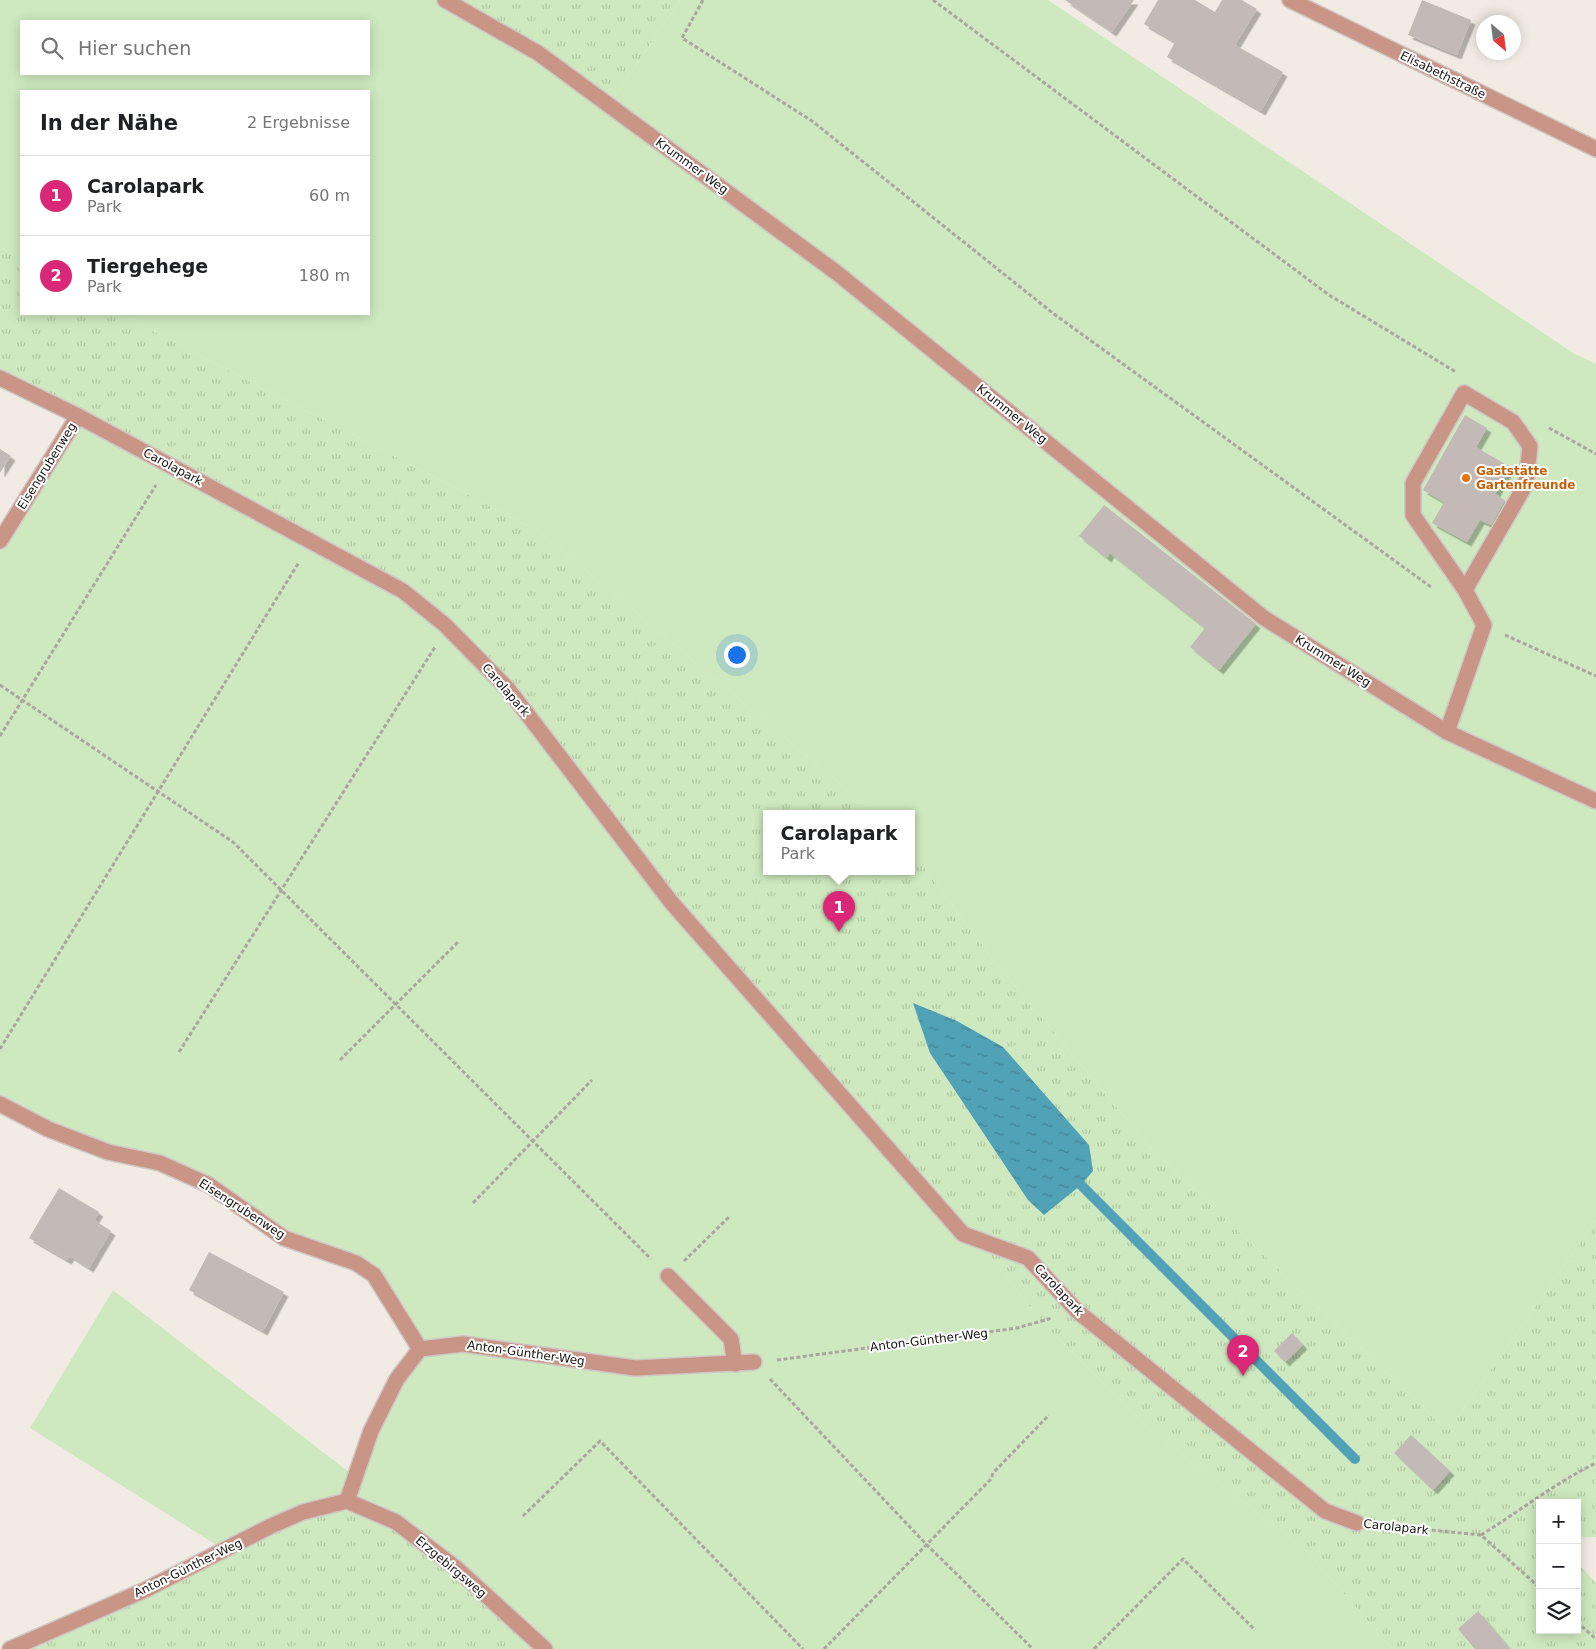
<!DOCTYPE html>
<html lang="de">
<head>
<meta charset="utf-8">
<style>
	:root { --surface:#fff; --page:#f2f2f2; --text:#202124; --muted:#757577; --line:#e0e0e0; --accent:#db2777 }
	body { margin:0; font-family:"DejaVu Sans",sans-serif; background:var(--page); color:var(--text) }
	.controls { position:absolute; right:15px; bottom:15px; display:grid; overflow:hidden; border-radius:0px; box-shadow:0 2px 12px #0003 }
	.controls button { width:45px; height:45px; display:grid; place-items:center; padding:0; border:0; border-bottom:1px solid var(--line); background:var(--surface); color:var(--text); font:25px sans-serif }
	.compass { position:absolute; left:1476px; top:15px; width:45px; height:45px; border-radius:50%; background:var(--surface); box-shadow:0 2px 12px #0003; rotate:152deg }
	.you { position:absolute; left:736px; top:654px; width:18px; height:18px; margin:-12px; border:4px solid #fff; border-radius:50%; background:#1a73e8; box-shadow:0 0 0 8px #1a73e833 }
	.badge { display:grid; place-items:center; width:32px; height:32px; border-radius:50%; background:var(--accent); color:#fff; font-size:16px; font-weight:700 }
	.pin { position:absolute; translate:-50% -41px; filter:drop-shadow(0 1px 2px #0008) }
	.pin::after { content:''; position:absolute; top:26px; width:18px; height:15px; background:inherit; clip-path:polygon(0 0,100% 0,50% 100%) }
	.popup { position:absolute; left:763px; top:810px; width:152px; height:65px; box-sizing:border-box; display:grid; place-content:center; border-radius:0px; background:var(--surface); filter:drop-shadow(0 1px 4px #0005); font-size:16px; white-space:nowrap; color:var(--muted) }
	.popup b { font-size:19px; color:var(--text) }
	.popup::after { content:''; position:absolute; left:50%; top:100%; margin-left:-10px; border:10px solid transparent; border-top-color:var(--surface) }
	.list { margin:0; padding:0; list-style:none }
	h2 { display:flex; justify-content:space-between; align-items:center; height:65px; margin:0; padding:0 20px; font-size:21px }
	h2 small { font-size:16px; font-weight:400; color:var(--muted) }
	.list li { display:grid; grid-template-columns:32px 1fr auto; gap:15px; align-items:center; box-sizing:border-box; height:80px; padding:0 20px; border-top:1px solid var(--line) }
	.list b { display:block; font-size:19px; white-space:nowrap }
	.list p { margin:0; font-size:16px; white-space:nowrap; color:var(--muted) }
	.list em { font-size:16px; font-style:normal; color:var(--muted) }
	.icon { flex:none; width:28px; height:28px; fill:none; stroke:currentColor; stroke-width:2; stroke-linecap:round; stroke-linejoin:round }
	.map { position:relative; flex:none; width:1596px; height:1649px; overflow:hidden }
	.search { position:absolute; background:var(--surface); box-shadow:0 2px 12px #0003; left:20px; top:20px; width:350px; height:55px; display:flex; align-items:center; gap:12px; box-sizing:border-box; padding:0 18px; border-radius:0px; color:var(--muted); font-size:19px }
	.panel { position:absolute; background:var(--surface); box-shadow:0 2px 12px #0003; left:20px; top:90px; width:350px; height:225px; border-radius:0px }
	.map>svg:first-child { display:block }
</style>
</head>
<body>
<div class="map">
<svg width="1596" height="1649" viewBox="0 0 1596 1649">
	<defs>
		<pattern id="grass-tufts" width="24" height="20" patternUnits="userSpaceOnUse" patternTransform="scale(1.25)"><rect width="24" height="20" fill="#cee9bf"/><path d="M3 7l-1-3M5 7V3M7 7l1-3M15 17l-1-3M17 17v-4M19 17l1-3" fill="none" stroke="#b0c7a3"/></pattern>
		<pattern id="water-ripples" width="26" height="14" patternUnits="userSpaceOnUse" patternTransform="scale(1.25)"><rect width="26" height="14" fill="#51a1b7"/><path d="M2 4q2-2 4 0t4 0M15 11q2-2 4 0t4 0" fill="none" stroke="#428293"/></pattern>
		<filter id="shadow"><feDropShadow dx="4.5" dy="4.5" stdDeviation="0" flood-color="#0004"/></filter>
	</defs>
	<rect width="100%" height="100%" fill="#f2ebe4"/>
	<g fill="url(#grass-tufts)">
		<polygon points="445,0 680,0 609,105"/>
		<polygon points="0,247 21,259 21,314 120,314 540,532 875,813 766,813 766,871 912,871 912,851 998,966 1149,1146 1448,1431 1596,1220 1596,1537 1577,1538 1577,1503 1540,1503 1540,1630 1577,1630 1577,1563 1596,1583 1596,1649 1392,1649 1308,1552 1151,1430 1041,1321 1005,1275 86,412 0,370"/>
		<polygon points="347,1501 396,1522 545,1649 10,1649 226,1551"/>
	</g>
	<g fill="#cee9bf" fill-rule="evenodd">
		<path d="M0,0H445L609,105L680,0H1048L1573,353L1596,364V1220L1448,1431L1149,1146L998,966L912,851V813H875L540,532L120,314H369V91H21V259L0,247ZM21,21H369V74H21Z"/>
		<polygon points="86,412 448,621 676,898 1005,1275 1041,1321 1151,1430 1308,1552 1392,1649 545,1649 456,1568 347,1501 226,1551 30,1428 113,1290 350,1473 420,1349 374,1275 284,1238 209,1185 108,1152 0,1103 0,551"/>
	</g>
	<polygon fill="url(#water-ripples)" points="913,1003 957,1021 1003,1047 1089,1145 1093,1171 1081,1185 1044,1215 1028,1200 930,1053"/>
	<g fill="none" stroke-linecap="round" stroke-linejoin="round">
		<polyline stroke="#51a1b7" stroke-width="10" points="1081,1185 1355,1459"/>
	</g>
	<g fill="#c3b9b6" filter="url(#shadow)">
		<polygon points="1065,0 1134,0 1112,32"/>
		<polygon points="1158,0 1195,0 1215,12 1222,0 1242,0 1257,9 1235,45 1283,72 1261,111 1167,57 1175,42 1144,24"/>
		<polygon points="1422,0 1471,20 1457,55 1408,35"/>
		<polygon points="1465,415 1487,428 1476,447 1510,467 1495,494 1505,500 1491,525 1480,520 1467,542 1432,523 1444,502 1423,490"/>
		<polygon points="0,449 11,456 0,473"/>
		<polygon points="1104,505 1256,624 1219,670 1190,647 1205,628 1110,553 1107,558 1079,536"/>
		<polygon points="59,1188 99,1212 94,1220 111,1231 89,1268 70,1256 67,1260 29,1238"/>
		<polygon points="209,1252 284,1292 263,1331 189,1290"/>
		<polygon points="1292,1333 1303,1345 1285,1362 1274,1351"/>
		<polygon points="1411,1435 1450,1471 1433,1490 1394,1453"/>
		<polygon points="1478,1611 1510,1649 1475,1649 1458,1629"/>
	</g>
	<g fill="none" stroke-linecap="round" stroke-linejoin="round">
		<g stroke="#cfc8c2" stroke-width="18">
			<g id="minor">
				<polyline points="445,0 538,53 837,273 1264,618 1447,732 1596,801"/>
				<polyline points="1290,0 1596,149"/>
				<polyline points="0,378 78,416 403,591 445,625 508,689 671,902 963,1234 1028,1258 1077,1311 1325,1511 1357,1523"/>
				<polyline points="0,541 78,416"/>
				<polyline points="1447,732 1484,625 1465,590 1526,484 1530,446 1513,422 1464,393 1413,483 1413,515 1465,590"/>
				<polyline points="0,1104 48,1129 108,1152 160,1163 209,1185 284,1238 356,1263 374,1275 420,1349"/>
				<polyline points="668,1276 731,1339 735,1364"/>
				<polyline points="347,1501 371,1431 397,1379 420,1349 463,1344 635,1368 754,1362"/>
				<polyline points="347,1501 396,1522 456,1568 545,1649"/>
				<polyline points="10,1649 145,1590 271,1526 303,1512 347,1501"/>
			</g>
		</g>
		<g stroke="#aba59f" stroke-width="3" stroke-dasharray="4 2.5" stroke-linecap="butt">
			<polyline points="703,0 682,38 812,121 1054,314 1431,587"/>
			<polyline points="933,0 1329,295 1456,372"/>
			<polyline points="1549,428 1596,454"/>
			<polyline points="1505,635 1596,676"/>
			<polyline points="0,685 233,842 651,1259"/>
			<polyline points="0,736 156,485"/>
			<polyline points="0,1049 299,562"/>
			<polyline points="179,1052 435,647"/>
			<polyline points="340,1060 458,942"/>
			<polyline points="473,1203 592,1080"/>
			<polyline points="684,1261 730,1216"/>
			<polyline points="777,1360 1017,1328 1052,1318"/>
			<polyline points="770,1379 926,1544 1033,1649"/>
			<polyline points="523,1516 600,1441 803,1649"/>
			<polyline points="1380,1525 1481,1535 1540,1588"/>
			<path d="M1481,1535C1520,1511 1555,1483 1596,1463"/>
			<polyline points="1577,1622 1596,1639"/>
			<polyline points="824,1649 991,1479 993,1473 1049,1415"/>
			<polyline points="1094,1649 1183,1559 1255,1630"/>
		</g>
		<use href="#minor" stroke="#c89586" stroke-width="15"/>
	</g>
	<circle fill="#e8710a" stroke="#fff" stroke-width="2" cx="1466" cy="478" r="5"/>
	<g text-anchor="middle" stroke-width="4" stroke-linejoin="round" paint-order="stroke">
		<g font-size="12" fill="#151210" stroke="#fff">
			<text transform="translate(1443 75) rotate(26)" y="4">Elisabethstraße</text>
			<text transform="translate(692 166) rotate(36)" y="4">Krummer Weg</text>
			<text transform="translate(1012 414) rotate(39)" y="4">Krummer Weg</text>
			<text transform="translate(47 466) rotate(-58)" y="4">Eisengrubenweg</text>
			<text transform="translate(173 467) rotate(28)" y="4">Carolapark</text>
			<text transform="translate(1333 661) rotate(32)" y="4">Krummer Weg</text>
			<text transform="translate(506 690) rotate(49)" y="4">Carolapark</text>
			<text transform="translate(242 1209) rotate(33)" y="4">Eisengrubenweg</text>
			<text transform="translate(1059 1290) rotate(47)" y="4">Carolapark</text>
			<text transform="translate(929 1340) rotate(-7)" y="4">Anton-Günther-Weg</text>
			<text transform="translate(526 1353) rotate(8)" y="4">Anton-Günther-Weg</text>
			<text transform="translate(1396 1527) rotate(6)" y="4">Carolapark</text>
			<text transform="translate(451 1567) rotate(40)" y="4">Erzgebirgsweg</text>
			<text transform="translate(188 1568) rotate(-26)" y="4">Anton-Günther-Weg</text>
		</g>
		<g font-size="12" font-weight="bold" fill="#c56008" stroke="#fff" text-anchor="start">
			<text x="1476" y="475">Gaststätte<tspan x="1476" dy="14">Gartenfreunde</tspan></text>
		</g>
	</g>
</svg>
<div class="controls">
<button>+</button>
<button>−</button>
<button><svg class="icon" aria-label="layers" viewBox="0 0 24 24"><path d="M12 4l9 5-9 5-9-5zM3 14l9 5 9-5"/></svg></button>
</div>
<svg class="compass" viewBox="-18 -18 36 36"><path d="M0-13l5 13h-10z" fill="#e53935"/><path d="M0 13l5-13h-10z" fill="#757577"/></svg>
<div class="you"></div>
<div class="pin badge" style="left:839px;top:932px">1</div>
<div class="popup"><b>Carolapark</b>Park</div>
<div class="pin badge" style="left:1243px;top:1376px">2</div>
<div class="search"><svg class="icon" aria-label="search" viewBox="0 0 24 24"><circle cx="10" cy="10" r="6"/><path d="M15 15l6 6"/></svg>Hier suchen</div>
<section class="panel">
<h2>In der Nähe<small>2 Ergebnisse</small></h2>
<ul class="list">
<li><span class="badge">1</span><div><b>Carolapark</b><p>Park</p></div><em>60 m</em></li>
<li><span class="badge">2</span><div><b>Tiergehege</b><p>Park</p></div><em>180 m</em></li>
</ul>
</section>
</div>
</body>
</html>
